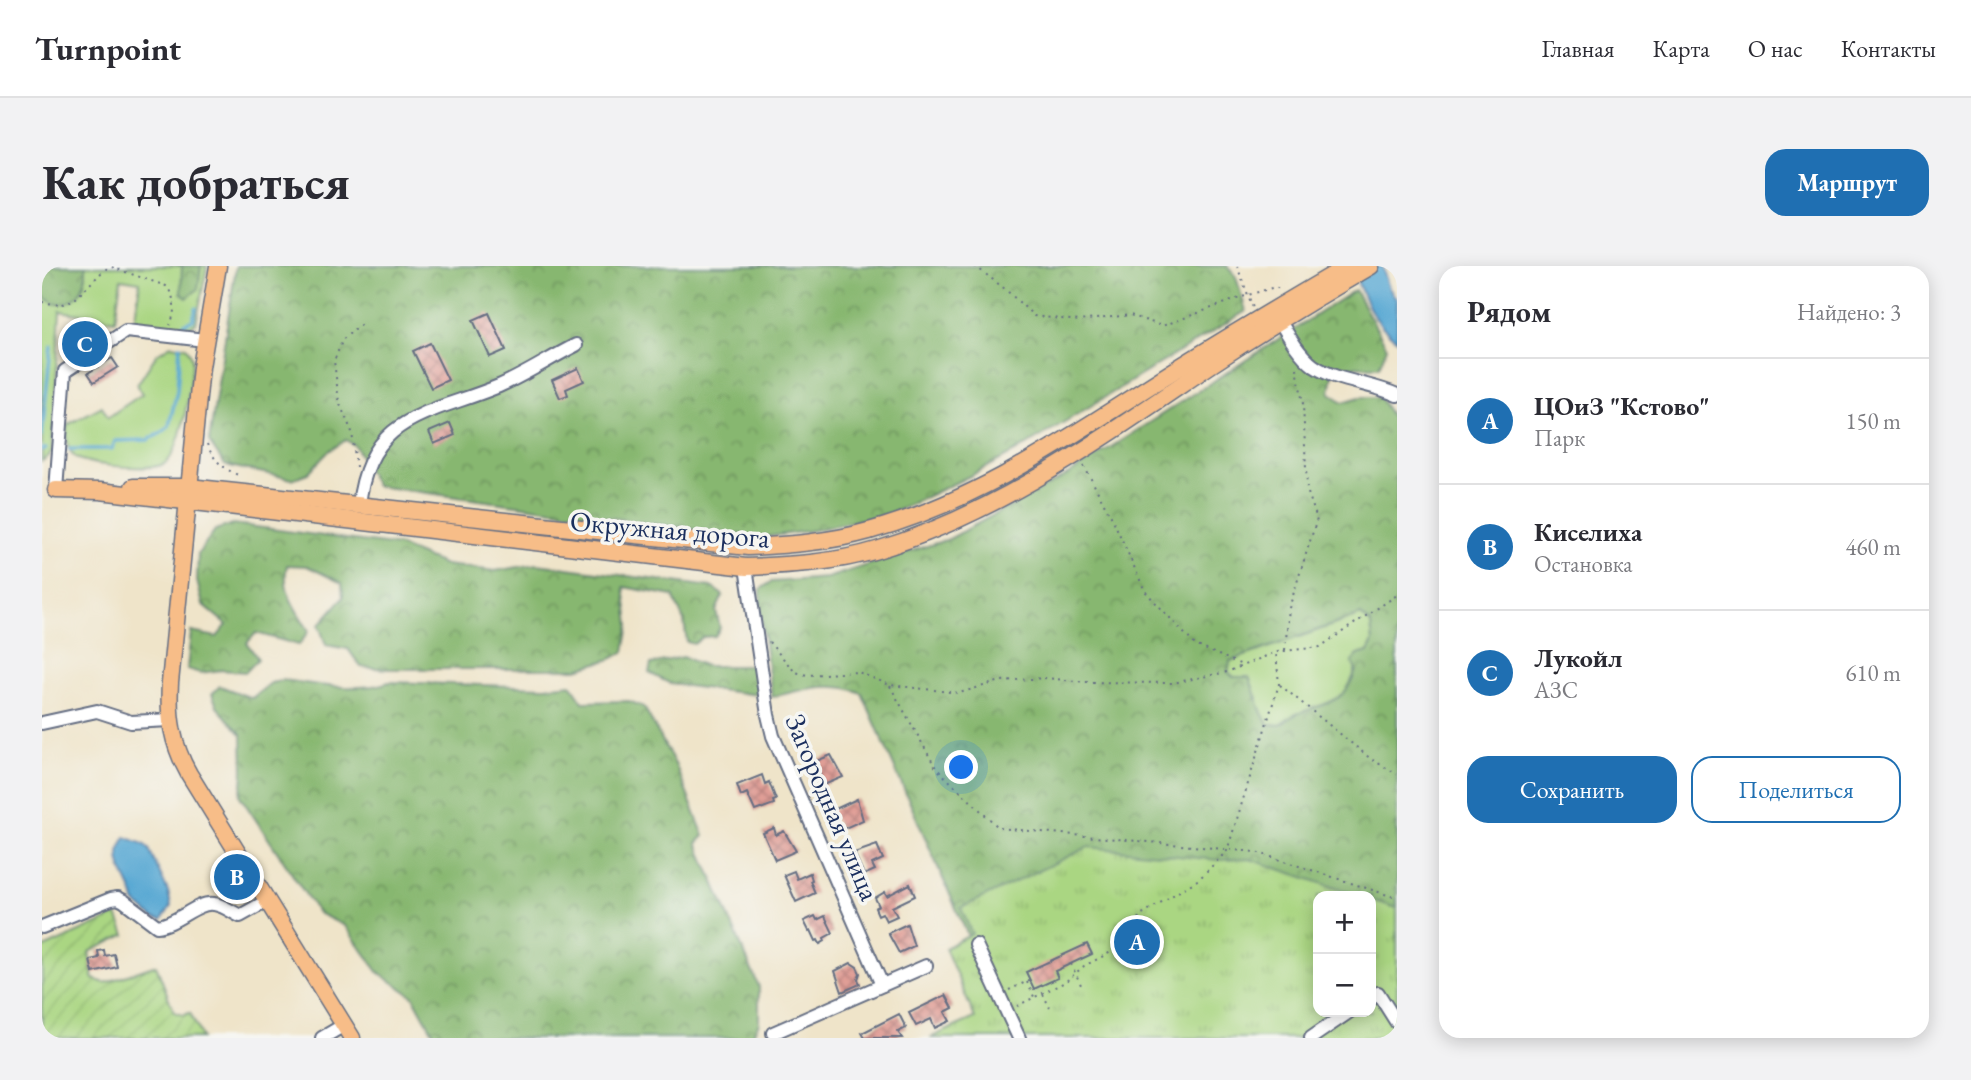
<!DOCTYPE html>
<html lang="ru">
<head>
<meta charset="utf-8">
<style>
	:root { --surface:#fff; --page:#f2f2f3; --text:#2b2b33; --muted:#7c7c81; --line:#e1e1e2; --accent:#1f6fb2 }
	body { margin:0; font-family:"EB Garamond",serif; background:var(--page); color:var(--text) }
	.controls { position:absolute; right:21px; bottom:21px; display:grid; overflow:hidden; border-radius:14px; box-shadow:0 4px 18px #0003 }
	.controls button { width:63px; height:63px; display:grid; place-items:center; padding:0; border:0; border-bottom:2px solid var(--line); background:var(--surface); color:var(--text); font:35px sans-serif }
	.you { position:absolute; left:920px; top:502px; width:24px; height:24px; margin:-18px; border:5px solid #fff; border-radius:50%; background:#1a73e8; box-shadow:0 0 0 10px #1a73e833 }
	.badge { display:grid; place-items:center; width:46px; height:46px; border-radius:50%; background:var(--accent); color:#fff; font-size:23px; font-weight:700 }
	.pin { position:absolute; translate:-50% -50%; border:4px solid #fff; box-shadow:0 2px 7px #0006 }
	.list { margin:0; padding:0; list-style:none }
	h2 { display:flex; justify-content:space-between; align-items:center; height:91px; margin:0; padding:0 28px; font-size:30px }
	h2 small { font-size:23px; font-weight:400; color:var(--muted) }
	.list li { display:grid; grid-template-columns:46px 1fr auto; gap:21px; align-items:center; box-sizing:border-box; height:126px; padding:0 28px; border-top:2px solid var(--line) }
	.list b { display:block; font-size:26px; white-space:nowrap }
	.list p { margin:0; font-size:23px; white-space:nowrap; color:var(--muted) }
	.list em { font-size:23px; font-style:normal; color:var(--muted) }
	.actions { display:flex; gap:14px; padding:21px 28px }
	.actions a { flex:1; padding:16px 0; border:2px solid var(--accent); border-radius:21px; text-align:center; font-size:24px; color:var(--accent) }
	.actions .main { background:var(--accent); color:#fff }
	.map { position:relative; flex:none; width:1355px; height:772px; overflow:hidden; border-radius:21px }
	header { display:flex; align-items:center; gap:42px; box-sizing:border-box; height:98px; padding:0 35px; background:var(--surface); border-bottom:2px solid var(--line) }
	header strong { font-size:33px }
	nav { display:flex; gap:38px; margin-inline-start:auto; font-size:24px }
	.intro { display:flex; align-items:center; justify-content:space-between; box-sizing:border-box; height:168px; padding:0 42px }
	h1 { margin:0; font-size:49px }
	.button { padding:18px 32px; border-radius:21px; background:var(--accent); color:#fff; font-size:24px; font-weight:700 }
	main { display:flex; gap:42px; padding:0 42px }
	aside { flex:1; background:var(--surface); border-radius:21px; box-shadow:0 4px 18px #0003 }
	.map>svg:first-child { display:block }
</style>
</head>
<body>
<header>
<strong>Turnpoint</strong>
<nav><a>Главная</a><a>Карта</a><a>О нас</a><a>Контакты</a></nav>
</header>
<div class="intro"><h1>Как добраться</h1><a class="button">Маршрут</a></div>
<main>
<div class="map">
<svg width="1355" height="772" viewBox="0 0 1355 772">
	<defs>
		<pattern id="forest-crowns" width="20" height="18" patternUnits="userSpaceOnUse" patternTransform="scale(1.75)"><rect width="20" height="18" fill="#87b770"/><path d="M2 6a3 3 0 1 1 6 0M12 15a3 3 0 1 1 6 0" fill="none" stroke="#6e955f"/></pattern>
		<pattern id="park-tufts" width="24" height="20" patternUnits="userSpaceOnUse" patternTransform="scale(1.75)"><rect width="24" height="20" fill="#aad682"/><path d="M3 7l-1-3M5 7V3M7 7l1-3M15 17l-1-3M17 17v-4M19 17l1-3" fill="none" stroke="#92b873"/></pattern>
		<pattern id="garden-furrows" width="10" height="10" patternUnits="userSpaceOnUse" patternTransform="scale(1.75)"><rect width="10" height="10" fill="#aad682"/><path d="M-1 1l2-2M0 10L10 0M9 11l2-2" fill="none" stroke="#92b873"/></pattern>
		<pattern id="building-cross-hatch" width="8" height="8" patternUnits="userSpaceOnUse" patternTransform="scale(1.75)"><rect width="8" height="8" fill="#e09e96"/><path d="M0 0l8 8M0 8l8-8" fill="none" stroke="#b5817e"/></pattern>
	</defs>
	<rect width="100%" height="100%" fill="#f6f6f2"/>
	<filter id="ink" filterUnits="userSpaceOnUse"><feTurbulence type="fractalNoise" baseFrequency=".0143" numOctaves="2"/><feDisplacementMap in="SourceGraphic" scale="14" xChannelSelector="R" yChannelSelector="G"/><feConvolveMatrix kernelMatrix="1 2 1 2 8 2 1 2 1" color-interpolation-filters="sRGB"/></filter>
	<filter id="wash" filterUnits="userSpaceOnUse"><feTurbulence type="fractalNoise" baseFrequency=".00686" numOctaves="4" result="noise"/><feDisplacementMap in="SourceGraphic" scale="28" xChannelSelector="R" yChannelSelector="G"/><feGaussianBlur stdDeviation="1.57" result="paint"/><feColorMatrix in="noise" values="0 0 0 0 0 0 0 0 0 0 0 0 0 0 0 0 0 1.4 0 .05"/><feComposite in="paint" operator="in"/></filter>
	<g filter="url(#wash)">
		<rect width="100%" height="100%" fill="#efe4c9"/>
		<g fill="#aad682" stroke="#628270" stroke-width="2">
			<polygon points="44,0 165,0 154,57 145,63 92,57 98,16 79,13 73,54 18,45 10,185 8,189 0,195 0,30 13,38 44,11"/>
			<path d="M129,79L144,81C147,85 150,89 150,95C150,114 139,190 122,198C109,205 42,200 32,190C24,182 24,169 25,159L60,140L66,151L100,128L95,119L115,88Z"/>
			<path d="M1319,349L1329,358L1331,376L1326,386L1316,389C1309,448 1276,433 1238,459L1226,458L1216,443V431L1186,406L1188,395Z"/>
		</g>
		<g fill="url(#forest-crowns)" stroke="#517367" stroke-width="2" fill-rule="evenodd">
			<path d="M0,0H44C45,21 36,39 13,38L0,30Z"/>
			<polygon points="140,0 159,0 156,23 145,32 139,27"/>
			<polygon points="194,0 1185,0 1194,11 1204,45 975,185 930,209 852,246 773,264 723,271 665,265 334,220 313,180 304,174 287,185 266,207 250,213 183,199 167,176"/>
			<path d="M1313,24L1345,81L1337,101L1292,100L1288,127L1301,136L1318,131H1337L1355,160V745L1329,721V630H1276V746L1255,772L1021,629L926,670L820,427C790,414 760,424 730,431L718,342L719,323L729,316L785,312L907,273L1024,210ZM1319,349L1329,358L1331,376L1326,386L1316,389L1310,396L1314,404C1304,437 1286,436 1257,447C1250,449 1244,455 1238,459L1226,458C1216,443 1214,427 1207,411H1191L1186,406L1188,395Z"/>
			<path d="M191,258L357,280L403,299L453,305L495,298L669,321L681,329L674,345L678,362L673,370L661,371L652,378L645,376L642,355L631,330L582,321L587,359L582,386L569,393L535,403H347L319,401L306,383L284,379L277,359L301,332L300,317L265,300L245,299C239,326 254,343 267,365L257,379L214,367L205,377L216,393L204,406L180,404L158,407L145,403L149,366L175,371L185,359L161,339L155,315L156,288L173,264Z"/>
			<polygon points="641,391 664,400 713,400 717,429 629,418 607,407 609,398"/>
			<path d="M241,414C271,418 319,427 347,416L503,421L529,418L541,436L587,435L602,441L634,500L662,570L655,577L717,721V756L709,772H394L371,730L337,707L303,660L276,647L198,530C203,510 200,489 200,469L176,442L170,428L178,420L210,432L229,417Z"/>
		</g>
		<polygon fill="url(#park-tufts)" stroke="#628270" stroke-width="2" points="1046,581 1176,594 1208,593 1317,630 1276,630 1276,746 1329,746 1329,634 1355,642 1355,772 888,772 933,752 903,682 930,668 919,642"/>
		<polygon fill="url(#garden-furrows)" stroke="#628270" stroke-width="2" points="75,649 83,669 47,686 51,713 63,717 114,699 132,746 141,749 148,747 160,772 0,772 0,683"/>
		<g fill="#58a8d3" stroke="#3a6c98" stroke-width="2">
			<path d="M1309,0H1340L1347,22L1355,34V74C1330,56 1320,28 1309,0Z"/>
			<path d="M83,571L102,578L107,583L126,625L129,640L120,654L111,652L93,636C91,619 76,606 77,587C78,580 82,577 83,571Z"/>
		</g>
		<g fill="none" stroke-linecap="round" stroke-linejoin="round">
			<g stroke="#58a8d3" stroke-width="3.5">
				<polyline points="139,63 142,58 151,54 154,42"/>
				<polyline points="0,169 9,81"/>
				<polyline points="0,183 4,183"/>
				<polyline points="27,183 70,183 73,175 106,174 121,166 127,160 135,125 138,80"/>
			</g>
		</g>
		<g id="blocks">
			<g fill="url(#building-cross-hatch)">
				<polygon points="447,47 464,84 448,91 431,54"/>
				<polygon points="49,56 59,71 38,84 29,69"/>
				<polygon points="388,77 406,114 389,122 371,85"/>
				<polygon points="70,92 76,101 52,116 46,107"/>
				<polygon points="536,102 542,115 524,123 526,129 518,132 510,114"/>
				<polygon points="408,157 413,169 392,178 387,166"/>
				<polygon points="789,489 801,511 777,521 773,511 778,508 772,496"/>
				<polygon points="720,509 723,518 727,516 734,534 731,535 732,538 713,545 705,527 699,530 695,519"/>
				<polygon points="815,533 821,554 801,563 800,560 797,562 789,545"/>
				<polygon points="732,562 734,569 742,565 754,585 733,594 721,567"/>
				<polygon points="835,579 841,593 830,598 833,604 822,609 812,587"/>
				<polygon points="752,605 755,613 768,607 770,614 768,615 773,627 754,636 742,609"/>
				<polygon points="868,618 873,630 850,641 855,650 844,655 840,647 836,649 833,642 837,640 833,632 843,626 845,630"/>
				<polygon points="773,650 775,654 783,650 791,667 782,672 783,675 778,678 776,674 774,675 769,664 767,665 762,655"/>
				<polygon points="865,658 872,680 857,687 846,667"/>
				<polygon points="1045,678 1050,688 1013,705 1016,712 992,723 984,706"/>
				<polygon points="62,684 63,690 72,688 75,701 51,707 48,694 57,692 56,685"/>
				<polygon points="809,697 815,701 818,707 816,713 818,718 800,726 793,705"/>
				<polygon points="904,729 911,742 903,746 908,755 893,762 889,753 874,760 867,747"/>
				<polygon points="857,748 864,762 856,766 860,772 823,772 820,767"/>
			</g>
		</g>
	</g>
	<g filter="url(#ink)">
		<use href="#blocks" fill-opacity="0" stroke="#656e83" stroke-width="2"/>
		<g fill="none" stroke-linecap="round" stroke-linejoin="round">
			<g stroke="#656e83" stroke-width="16">
				<g id="minor">
					<path d="M1233,47C1244,65 1255,87 1272,100C1296,116 1329,117 1355,129"/>
					<polyline points="14,224 23,105 84,65 163,74"/>
					<path d="M317,239C327,148 387,149 457,120C483,109 508,92 534,79"/>
					<polyline points="704,301 726,449 731,470 840,719"/>
					<polyline points="0,457 55,445 89,456 128,454"/>
					<path d="M0,661L69,633L76,632L82,635L115,660C134,659 155,635 172,638C181,639 190,646 198,650L225,635"/>
					<polyline points="934,679 977,772"/>
					<polyline points="1329,732 1336,727 1355,757"/>
					<polyline points="731,767 884,700"/>
					<polyline points="280,772 302,759"/>
					<polyline points="1269,772 1307,746"/>
				</g>
			</g>
			<g stroke="#656e83" stroke-width="19">
				<g id="major">
					<path d="M176,0L159,101L128,417C126,451 130,478 147,508L310,772"/>
					<path d="M91,221H147L706,281C747,279 788,276 827,265C933,236 1023,174 1114,116C1177,76 1241,38 1306,0"/>
					<path d="M14,224L58,225L704,301C749,299 793,297 835,284C958,247 1062,171 1167,100C1220,65 1274,32 1329,0"/>
				</g>
			</g>
			<g stroke="#656e83" stroke-width="2" stroke-dasharray="2 5" stroke-linecap="butt">
				<polyline points="933,0 963,23 992,50 1037,55 1088,49 1120,60 1206,29 1233,21 1240,24"/>
				<polyline points="1195,0 1211,42"/>
				<path d="M0,36L18,39L32,34L62,4L69,1L124,20C134,32 134,45 128,59"/>
				<path d="M165,178C171,194 181,202 196,209V213"/>
				<polyline points="1042,200 1071,254 1103,325 1153,379 1200,399"/>
				<polyline points="314,201 310,166 297,136 292,95 301,73 322,56"/>
				<polyline points="727,376 753,406 765,409 816,406 848,419 917,427 959,415 1004,412 1043,416 1131,417 1185,406 1234,386 1278,381 1355,329"/>
				<polyline points="1243,384 1247,342 1275,253 1265,224 1261,138 1255,102"/>
				<polyline points="1238,419 1329,493 1355,508"/>
				<polyline points="848,420 894,502 957,562 1214,586 1355,632"/>
				<polyline points="1029,698 1041,723"/>
				<polyline points="985,716 994,735"/>
				<polyline points="967,724 988,714"/>
				<polyline points="1001,728 1008,742"/>
				<polyline points="975,740 1023,716 1042,700 1075,683 1092,668 1097,650 1157,613 1185,585 1237,418 1234,387"/>
			</g>
			<use href="#minor" stroke="#fff" stroke-width="12"/>
			<use href="#major" stroke="#f7bd88" stroke-width="16"/>
		</g>
	</g>
	<g text-anchor="middle" stroke-width="7" stroke-linejoin="round" paint-order="stroke">
		<g font-size="28" fill="#1b2f5e" stroke="#f6f6f2">
			<text transform="translate(628 263) rotate(5)" y="10">Окружная дорога</text>
			<text transform="translate(791 541) rotate(67)" y="10">Загородная улица</text>
		</g>
	</g>
</svg>
<div class="controls">
<button>+</button>
<button>−</button>
</div>
<div class="you"></div>
<div class="pin badge" style="left:1095px;top:676px">A</div>
<div class="pin badge" style="left:195px;top:611px">B</div>
<div class="pin badge" style="left:43px;top:78px">C</div>
</div>
<aside>
<h2>Рядом<small>Найдено: 3</small></h2>
<ul class="list">
<li><span class="badge">A</span><div><b>ЦОиЗ &quot;Кстово&quot;</b><p>Парк</p></div><em>150 m</em></li>
<li><span class="badge">B</span><div><b>Киселиха</b><p>Остановка</p></div><em>460 m</em></li>
<li><span class="badge">C</span><div><b>Лукойл</b><p>АЗС</p></div><em>610 m</em></li>
</ul>
<div class="actions"><a class="main">Сохранить</a><a>Поделиться</a></div>
</aside>
</main>
</body>
</html>
